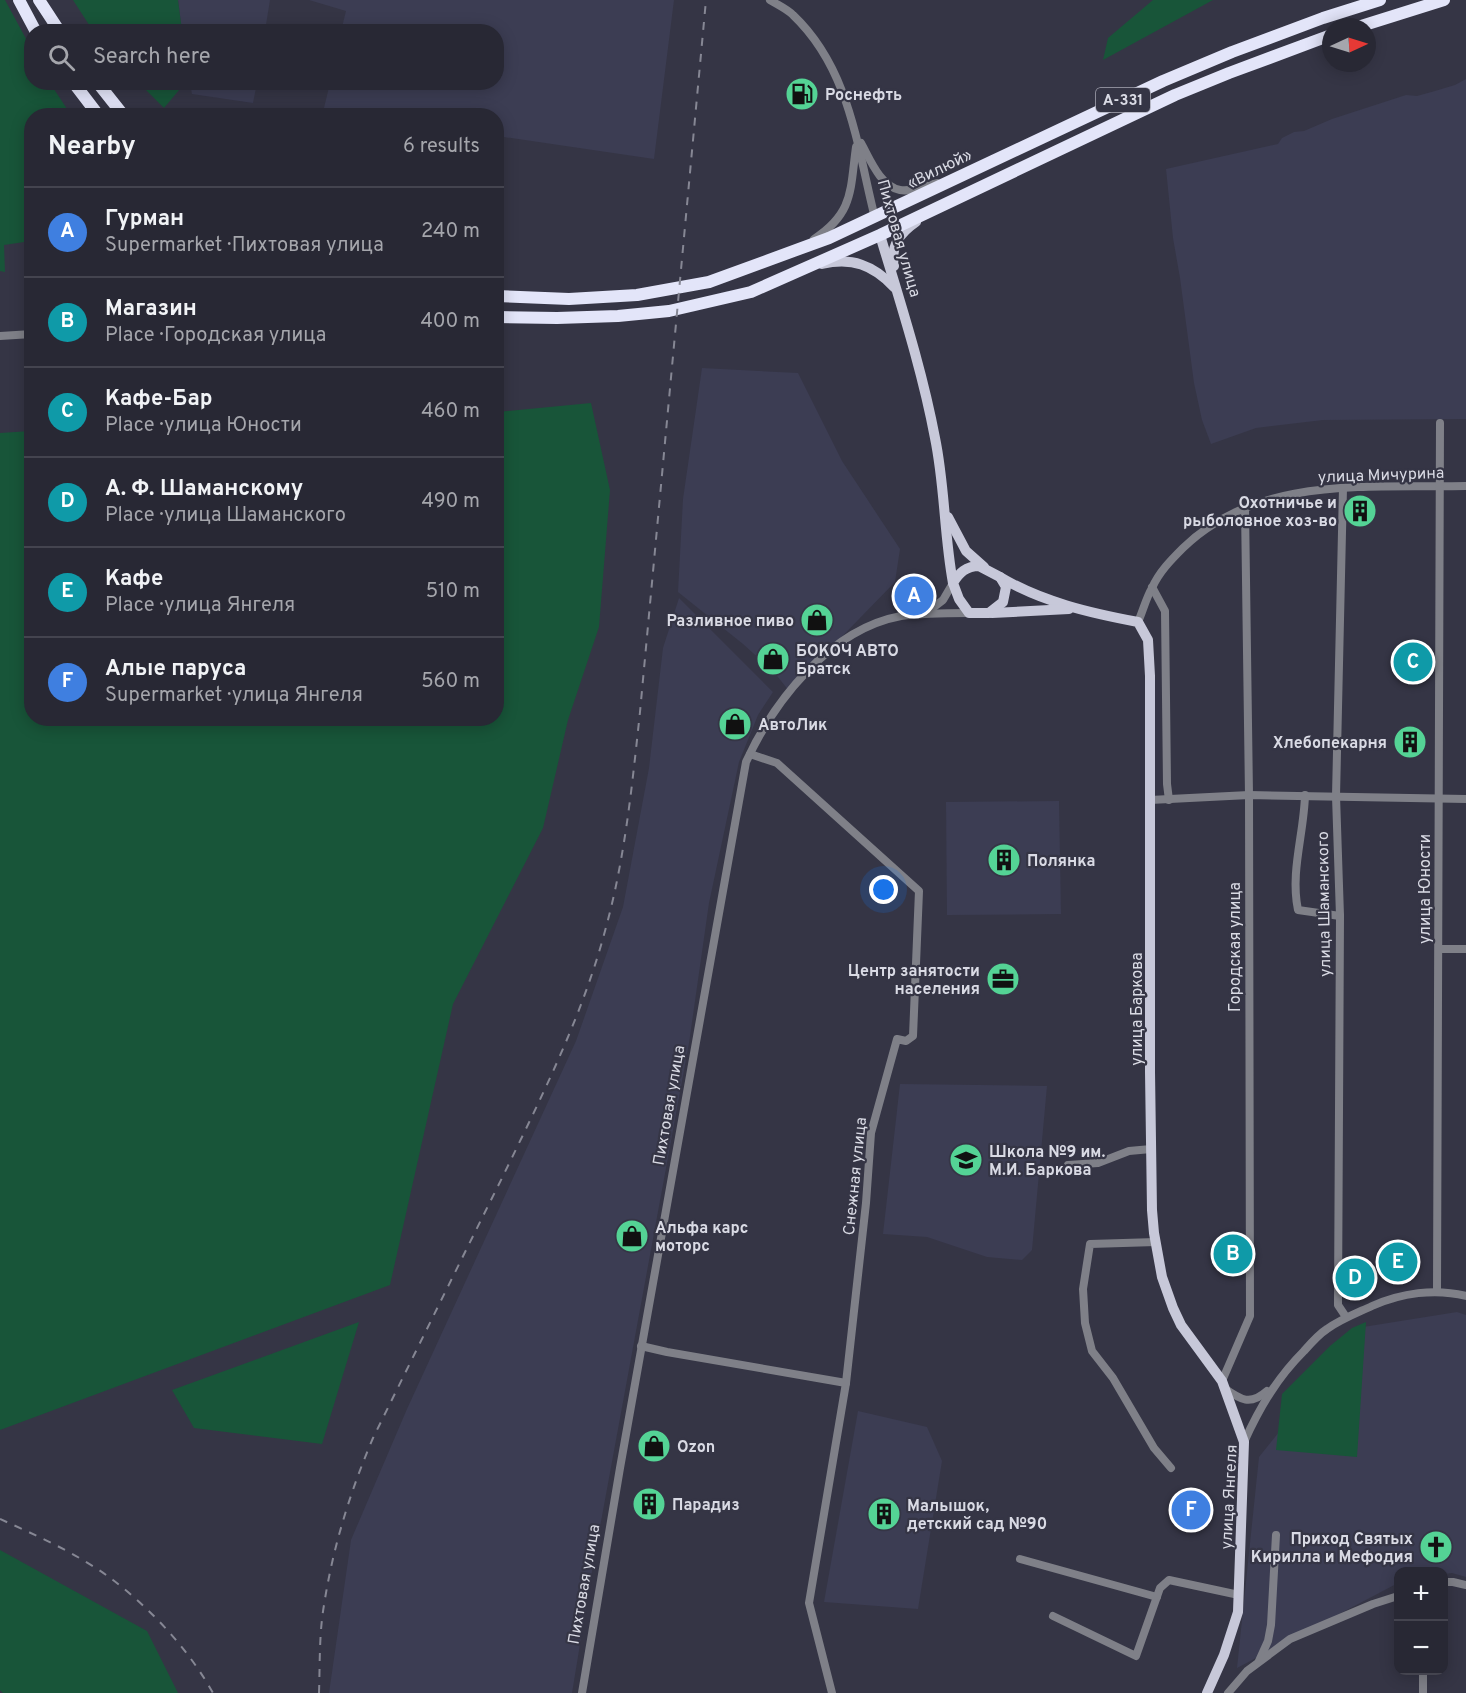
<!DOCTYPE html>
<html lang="en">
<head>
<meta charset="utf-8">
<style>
	:root { --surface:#282834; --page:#343440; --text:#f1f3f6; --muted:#a5a6ac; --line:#44444f; --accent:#d93025 }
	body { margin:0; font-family:Overpass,sans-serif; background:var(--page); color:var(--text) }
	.controls { position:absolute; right:18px; bottom:18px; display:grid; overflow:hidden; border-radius:12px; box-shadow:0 3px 15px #0003 }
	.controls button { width:54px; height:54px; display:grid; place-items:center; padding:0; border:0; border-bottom:2px solid var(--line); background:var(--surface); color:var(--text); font:30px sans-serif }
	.compass { position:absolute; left:1322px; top:18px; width:54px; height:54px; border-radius:50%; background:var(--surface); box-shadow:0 3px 15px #0003; rotate:86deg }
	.you { position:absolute; left:884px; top:890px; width:21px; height:21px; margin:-15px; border:4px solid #fff; border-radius:50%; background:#1a73e8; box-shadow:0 0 0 9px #1a73e833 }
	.badge { display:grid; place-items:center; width:39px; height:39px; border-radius:50%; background:var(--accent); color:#fff; font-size:20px; font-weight:700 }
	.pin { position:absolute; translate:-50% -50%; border:3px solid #fff; box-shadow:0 2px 6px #0006 }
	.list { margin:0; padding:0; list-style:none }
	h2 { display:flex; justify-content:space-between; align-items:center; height:78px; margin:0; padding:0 24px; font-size:26px }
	h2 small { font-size:20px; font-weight:400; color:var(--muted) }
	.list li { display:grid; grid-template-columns:39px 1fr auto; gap:18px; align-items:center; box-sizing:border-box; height:90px; padding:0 24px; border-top:2px solid var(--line) }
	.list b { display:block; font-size:22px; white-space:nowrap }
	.list p { margin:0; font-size:20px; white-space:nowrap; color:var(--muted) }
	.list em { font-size:20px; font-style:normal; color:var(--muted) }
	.icon { flex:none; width:33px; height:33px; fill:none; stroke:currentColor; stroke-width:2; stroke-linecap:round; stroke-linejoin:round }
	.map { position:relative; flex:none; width:1466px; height:1693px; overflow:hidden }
	.search { position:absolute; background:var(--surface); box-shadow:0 3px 15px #0003; left:24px; top:24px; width:480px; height:66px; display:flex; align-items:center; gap:15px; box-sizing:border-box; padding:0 21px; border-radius:24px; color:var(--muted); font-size:22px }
	.panel { position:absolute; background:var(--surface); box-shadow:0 3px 15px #0003; left:24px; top:108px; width:480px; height:618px; border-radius:24px }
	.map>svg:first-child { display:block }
</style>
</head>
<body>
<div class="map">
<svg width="1466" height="1693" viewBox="0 0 1466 1693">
	<rect width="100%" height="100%" fill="#353545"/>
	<g fill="#3c3d53">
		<polygon points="178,0 270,0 265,31 182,31"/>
		<polygon points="309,0 674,0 654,159 497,136 496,116 351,116 323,112 330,83 496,82 496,32 341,31 346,11"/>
		<polygon points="1466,79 1466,419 1323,420 1256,428 1211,444 1202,420 1194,383 1180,278 1173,238 1166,169 1278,144 1282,138 1294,132 1304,131 1332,119 1406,95 1417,96 1435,91 1455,85"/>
		<polygon points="190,83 190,82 257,83 253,103 192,94"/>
		<polygon points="702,368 798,373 842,461 900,549 895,582 789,691 774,672 743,644 678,592 683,499"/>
		<polygon points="679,598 773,692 758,715 739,762 709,903 689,1043 593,1565 572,1693 329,1693 351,1540 407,1409 576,1041 623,907 649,768 663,648"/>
		<polygon points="1059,801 1061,914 947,915 946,802"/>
		<polygon points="900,1084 1047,1086 1032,1250 1022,1260 987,1257 927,1237 883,1234"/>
		<polygon points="1457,1312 1466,1315 1466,1577 1452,1573 1444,1574 1444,1572 1398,1572 1398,1583 1237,1668 1259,1457 1363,1327"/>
		<polygon points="858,1411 927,1427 942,1461 918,1609 824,1602"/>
	</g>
	<g fill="#185539">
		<polygon points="0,0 5,0 31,48 32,82 50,83 71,115 32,116 31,241 4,245 5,272 0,271"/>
		<polygon points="73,0 178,0 182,31 93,31"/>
		<polygon points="1153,0 1213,0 1103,60 1108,38"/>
		<polygon points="139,83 185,83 164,108"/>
		<polygon points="591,403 610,490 599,627 568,720 543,828 453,1004 390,1285 0,1430 0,433 31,431 32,718 496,718 497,412"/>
		<polygon points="359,1322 322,1444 194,1428 172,1390"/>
		<polygon points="1366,1322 1357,1457 1276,1450 1282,1394 1330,1346 1352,1328"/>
		<polygon points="0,1550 147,1631 178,1693 3,1693 0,1690"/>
	</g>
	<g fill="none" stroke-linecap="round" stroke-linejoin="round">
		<g stroke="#7f8088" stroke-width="8">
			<path d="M770,0C778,5 787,9 793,15C850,69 857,147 875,218"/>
			<path d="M861,143C870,159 880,186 900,190C911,192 926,186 937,183"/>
			<path d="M814,239C854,213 850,190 856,147"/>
			<polyline points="0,336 32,334"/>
			<polyline points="1343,488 1336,796 1340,916 1338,1305 1346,1317"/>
			<polyline points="1152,587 1165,611 1167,784 1169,800"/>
			<polyline points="926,613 943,600 953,583"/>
			<path d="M1138,622C1143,611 1146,598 1152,588C1159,572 1171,560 1183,548C1258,475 1369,488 1466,486"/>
			<polyline points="750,754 777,763 919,891 913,1036 906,1041 897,1039 871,1133 866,1203 846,1383 809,1603 832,1693"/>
			<path d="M1305,795C1304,834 1290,872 1298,910L1340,916"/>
			<polyline points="1150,800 1249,795 1466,799"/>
			<polyline points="1439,949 1466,949"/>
			<polyline points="1068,1165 1098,1163 1129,1151 1151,1149"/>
			<polyline points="1156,1242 1090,1244 1083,1289 1085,1323 1092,1351 1113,1378 1154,1448 1171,1468"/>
			<polyline points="1437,1292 1440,423"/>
			<polyline points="641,1346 667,1352 846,1383"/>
			<polyline points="1222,1381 1250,1316 1249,795 1245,508"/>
			<path d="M1224,1388C1241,1400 1250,1406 1267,1391"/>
			<path d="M1244,1442C1260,1407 1277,1378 1304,1351C1311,1343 1319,1334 1327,1329C1341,1319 1357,1313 1372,1306C1401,1293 1435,1288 1466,1296"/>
			<polyline points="1020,1559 1157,1597"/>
			<polyline points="1444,1582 1453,1582 1466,1585"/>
			<polyline points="1053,1616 1136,1656 1160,1588 1169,1580 1239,1595"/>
			<polyline points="1259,1661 1268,1641 1271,1625 1276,1535"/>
			<polyline points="1423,1670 1423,1693"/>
			<path d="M582,1693L620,1468L746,762C774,701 830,629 901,616C923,613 947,613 969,613"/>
			<polyline points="1228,1693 1247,1671 1290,1639 1373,1604 1398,1596"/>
		</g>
		<g stroke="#c7c8d9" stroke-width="10">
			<path d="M880,235C900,302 922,369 935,438C945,486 944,535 953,583"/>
			<path d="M822,264C852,257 873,265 894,287"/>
			<path d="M894,266C890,246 900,233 916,222"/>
			<polyline points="948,517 966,551 984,567"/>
			<path d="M979,566L1000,577L1006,587L1003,602L989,613H969L959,599L953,583C959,573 966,566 979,566Z"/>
			<path d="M1000,577C1042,602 1090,613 1138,622L1148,640L1150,676V1072L1152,1210L1154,1233L1162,1277L1173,1308L1181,1325L1222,1381L1244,1442L1238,1612L1224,1655L1207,1693"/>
			<polyline points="992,613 1069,609"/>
		</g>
		<g stroke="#e3e5f9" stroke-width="12">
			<polyline points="19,0 36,32"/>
			<polyline points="39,0 60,32"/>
			<polyline points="1358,27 1444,0"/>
			<polyline points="73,82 99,116"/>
			<polyline points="97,82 124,116"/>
			<polyline points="496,296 569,299 637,295 709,282 829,238 1163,81 1232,52 1323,18 1380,0"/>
			<polyline points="496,317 557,318 618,316 669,311 751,292 880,235 1175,95 1229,73 1331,35"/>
		</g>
		<g stroke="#868794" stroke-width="2" stroke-dasharray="8 8" stroke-linecap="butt">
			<path d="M0,1519C38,1536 80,1555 113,1580C152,1610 189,1650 213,1693"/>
			<path d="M319,1693C320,1664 319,1634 324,1605C333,1547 350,1492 373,1438C416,1351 459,1264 502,1178C541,1098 582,1017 605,931C625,859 632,786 640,712L706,0"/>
		</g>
	</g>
	<defs>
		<g id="fuel-disc" transform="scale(1.725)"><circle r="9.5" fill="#54d395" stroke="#353545"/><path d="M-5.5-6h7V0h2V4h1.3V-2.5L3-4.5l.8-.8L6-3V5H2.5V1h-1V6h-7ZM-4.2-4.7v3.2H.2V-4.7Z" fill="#111"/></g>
		<g id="building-disc" transform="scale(1.725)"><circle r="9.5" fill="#54d395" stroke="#353545"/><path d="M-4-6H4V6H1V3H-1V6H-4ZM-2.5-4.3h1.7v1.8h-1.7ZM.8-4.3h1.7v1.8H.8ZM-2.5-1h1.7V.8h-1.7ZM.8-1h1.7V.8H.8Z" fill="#111"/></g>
		<g id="shop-disc" transform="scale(1.725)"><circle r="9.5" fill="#54d395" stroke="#353545"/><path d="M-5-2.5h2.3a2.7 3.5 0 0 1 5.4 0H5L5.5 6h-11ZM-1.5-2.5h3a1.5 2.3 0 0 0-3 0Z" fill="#111"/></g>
		<g id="office-disc" transform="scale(1.725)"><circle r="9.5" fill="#54d395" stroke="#353545"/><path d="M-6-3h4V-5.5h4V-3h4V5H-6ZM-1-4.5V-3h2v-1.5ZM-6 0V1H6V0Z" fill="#111"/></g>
		<g id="school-disc" transform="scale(1.725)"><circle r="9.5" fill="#54d395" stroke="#353545"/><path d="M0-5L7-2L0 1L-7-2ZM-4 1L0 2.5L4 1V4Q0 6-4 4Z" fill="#111"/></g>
		<g id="church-disc" transform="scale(1.725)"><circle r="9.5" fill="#54d395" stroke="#353545"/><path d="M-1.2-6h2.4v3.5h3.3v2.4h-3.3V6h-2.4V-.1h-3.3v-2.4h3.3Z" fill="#111"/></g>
	</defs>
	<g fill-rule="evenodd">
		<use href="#fuel-disc" x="802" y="94"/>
		<use href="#building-disc" x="1360" y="511"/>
		<use href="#shop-disc" x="817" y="620"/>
		<use href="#shop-disc" x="773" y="659"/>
		<use href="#shop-disc" x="735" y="724"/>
		<use href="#building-disc" x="1410" y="742"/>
		<use href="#building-disc" x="1004" y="860"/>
		<use href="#office-disc" x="1003" y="979"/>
		<use href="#school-disc" x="966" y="1160"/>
		<use href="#shop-disc" x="632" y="1236"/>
		<use href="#shop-disc" x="654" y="1446"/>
		<use href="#building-disc" x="649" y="1504"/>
		<use href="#building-disc" x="884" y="1514"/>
		<use href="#church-disc" x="1436" y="1547"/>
	</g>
	<g text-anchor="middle" stroke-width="4.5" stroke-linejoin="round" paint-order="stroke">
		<rect fill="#353545" stroke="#a8a8b4" stroke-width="1.5" x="1096" y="88" width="54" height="24" rx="4.5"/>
		<g font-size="15" font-weight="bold" fill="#d9dae4">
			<text x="1123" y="105">А-331</text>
		</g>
		<g font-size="16" font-weight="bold" fill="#d9dae4" stroke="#353545" text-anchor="start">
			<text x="825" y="100">Роснефть</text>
			<text x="1337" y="508" text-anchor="end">Охотничье и<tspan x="1337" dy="18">рыболовное хоз-во</tspan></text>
			<text x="794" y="626" text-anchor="end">Разливное пиво</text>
			<text x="796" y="656">БОКОЧ АВТО<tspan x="796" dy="18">Братск</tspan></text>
			<text x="758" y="730">АвтоЛик</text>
			<text x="1387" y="748" text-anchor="end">Хлебопекарня</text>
			<text x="1027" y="866">Полянка</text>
			<text x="980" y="976" text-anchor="end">Центр занятости<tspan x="980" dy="18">населения</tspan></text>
			<text x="989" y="1157">Школа №9 им.<tspan x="989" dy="18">М.И. Баркова</tspan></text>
			<text x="655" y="1233">Альфа карс<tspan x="655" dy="18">моторс</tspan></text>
			<text x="677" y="1452">Ozon</text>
			<text x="672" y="1510">Парадиз</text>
			<text x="907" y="1511">Малышок,<tspan x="907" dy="18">детский сад №90</tspan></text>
			<text x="1413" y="1544" text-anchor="end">Приход Святых<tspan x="1413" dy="18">Кирилла и Мефодия</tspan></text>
		</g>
		<g font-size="16" fill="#d9dae4" stroke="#353545">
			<text transform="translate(939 168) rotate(-26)" y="6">«Вилюй»</text>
			<text transform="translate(900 238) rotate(74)" y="6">Пихтовая улица</text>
			<text transform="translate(1381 474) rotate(-2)" y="6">улица Мичурина</text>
			<text transform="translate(1424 889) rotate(-90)" y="6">улица Юности</text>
			<text transform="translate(1323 904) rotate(-91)" y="6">улица Шаманского</text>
			<text transform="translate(1234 947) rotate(-90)" y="6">Городская улица</text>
			<text transform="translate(1136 1009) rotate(-90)" y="6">улица Баркова</text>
			<text transform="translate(668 1105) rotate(-80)" y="6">Пихтовая улица</text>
			<text transform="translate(854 1176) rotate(-84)" y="6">Снежная улица</text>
			<text transform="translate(1228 1497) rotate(-87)" y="6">улица Янгеля</text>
			<text transform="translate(583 1584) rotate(-80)" y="6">Пихтовая улица</text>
		</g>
	</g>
</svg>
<div class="controls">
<button>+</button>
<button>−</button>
</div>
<svg class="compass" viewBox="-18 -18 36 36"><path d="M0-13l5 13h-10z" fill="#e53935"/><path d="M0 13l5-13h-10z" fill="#a5a6ac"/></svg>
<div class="you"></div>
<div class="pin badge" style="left:914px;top:596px;background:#3f7fe0">A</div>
<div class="pin badge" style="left:1233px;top:1254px;background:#0f9aa8">B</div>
<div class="pin badge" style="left:1413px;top:662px;background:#0f9aa8">C</div>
<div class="pin badge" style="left:1355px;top:1278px;background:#0f9aa8">D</div>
<div class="pin badge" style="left:1398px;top:1262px;background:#0f9aa8">E</div>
<div class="pin badge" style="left:1191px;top:1510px;background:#3f7fe0">F</div>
<div class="search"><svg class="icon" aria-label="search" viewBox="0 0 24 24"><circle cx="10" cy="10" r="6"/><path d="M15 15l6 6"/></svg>Search here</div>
<section class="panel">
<h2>Nearby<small>6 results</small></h2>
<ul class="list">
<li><span class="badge" style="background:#3f7fe0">A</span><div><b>Гурман</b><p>Supermarket · Пихтовая улица</p></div><em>240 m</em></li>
<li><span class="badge" style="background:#0f9aa8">B</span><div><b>Магазин</b><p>Place · Городская улица</p></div><em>400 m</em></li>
<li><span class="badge" style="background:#0f9aa8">C</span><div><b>Кафе-Бар</b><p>Place · улица Юности</p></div><em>460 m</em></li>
<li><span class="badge" style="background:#0f9aa8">D</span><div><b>А. Ф. Шаманскому</b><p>Place · улица Шаманского</p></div><em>490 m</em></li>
<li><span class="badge" style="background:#0f9aa8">E</span><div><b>Кафе</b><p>Place · улица Янгеля</p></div><em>510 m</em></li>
<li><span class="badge" style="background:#3f7fe0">F</span><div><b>Алые паруса</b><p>Supermarket · улица Янгеля</p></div><em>560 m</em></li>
</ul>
</section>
</div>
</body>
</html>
